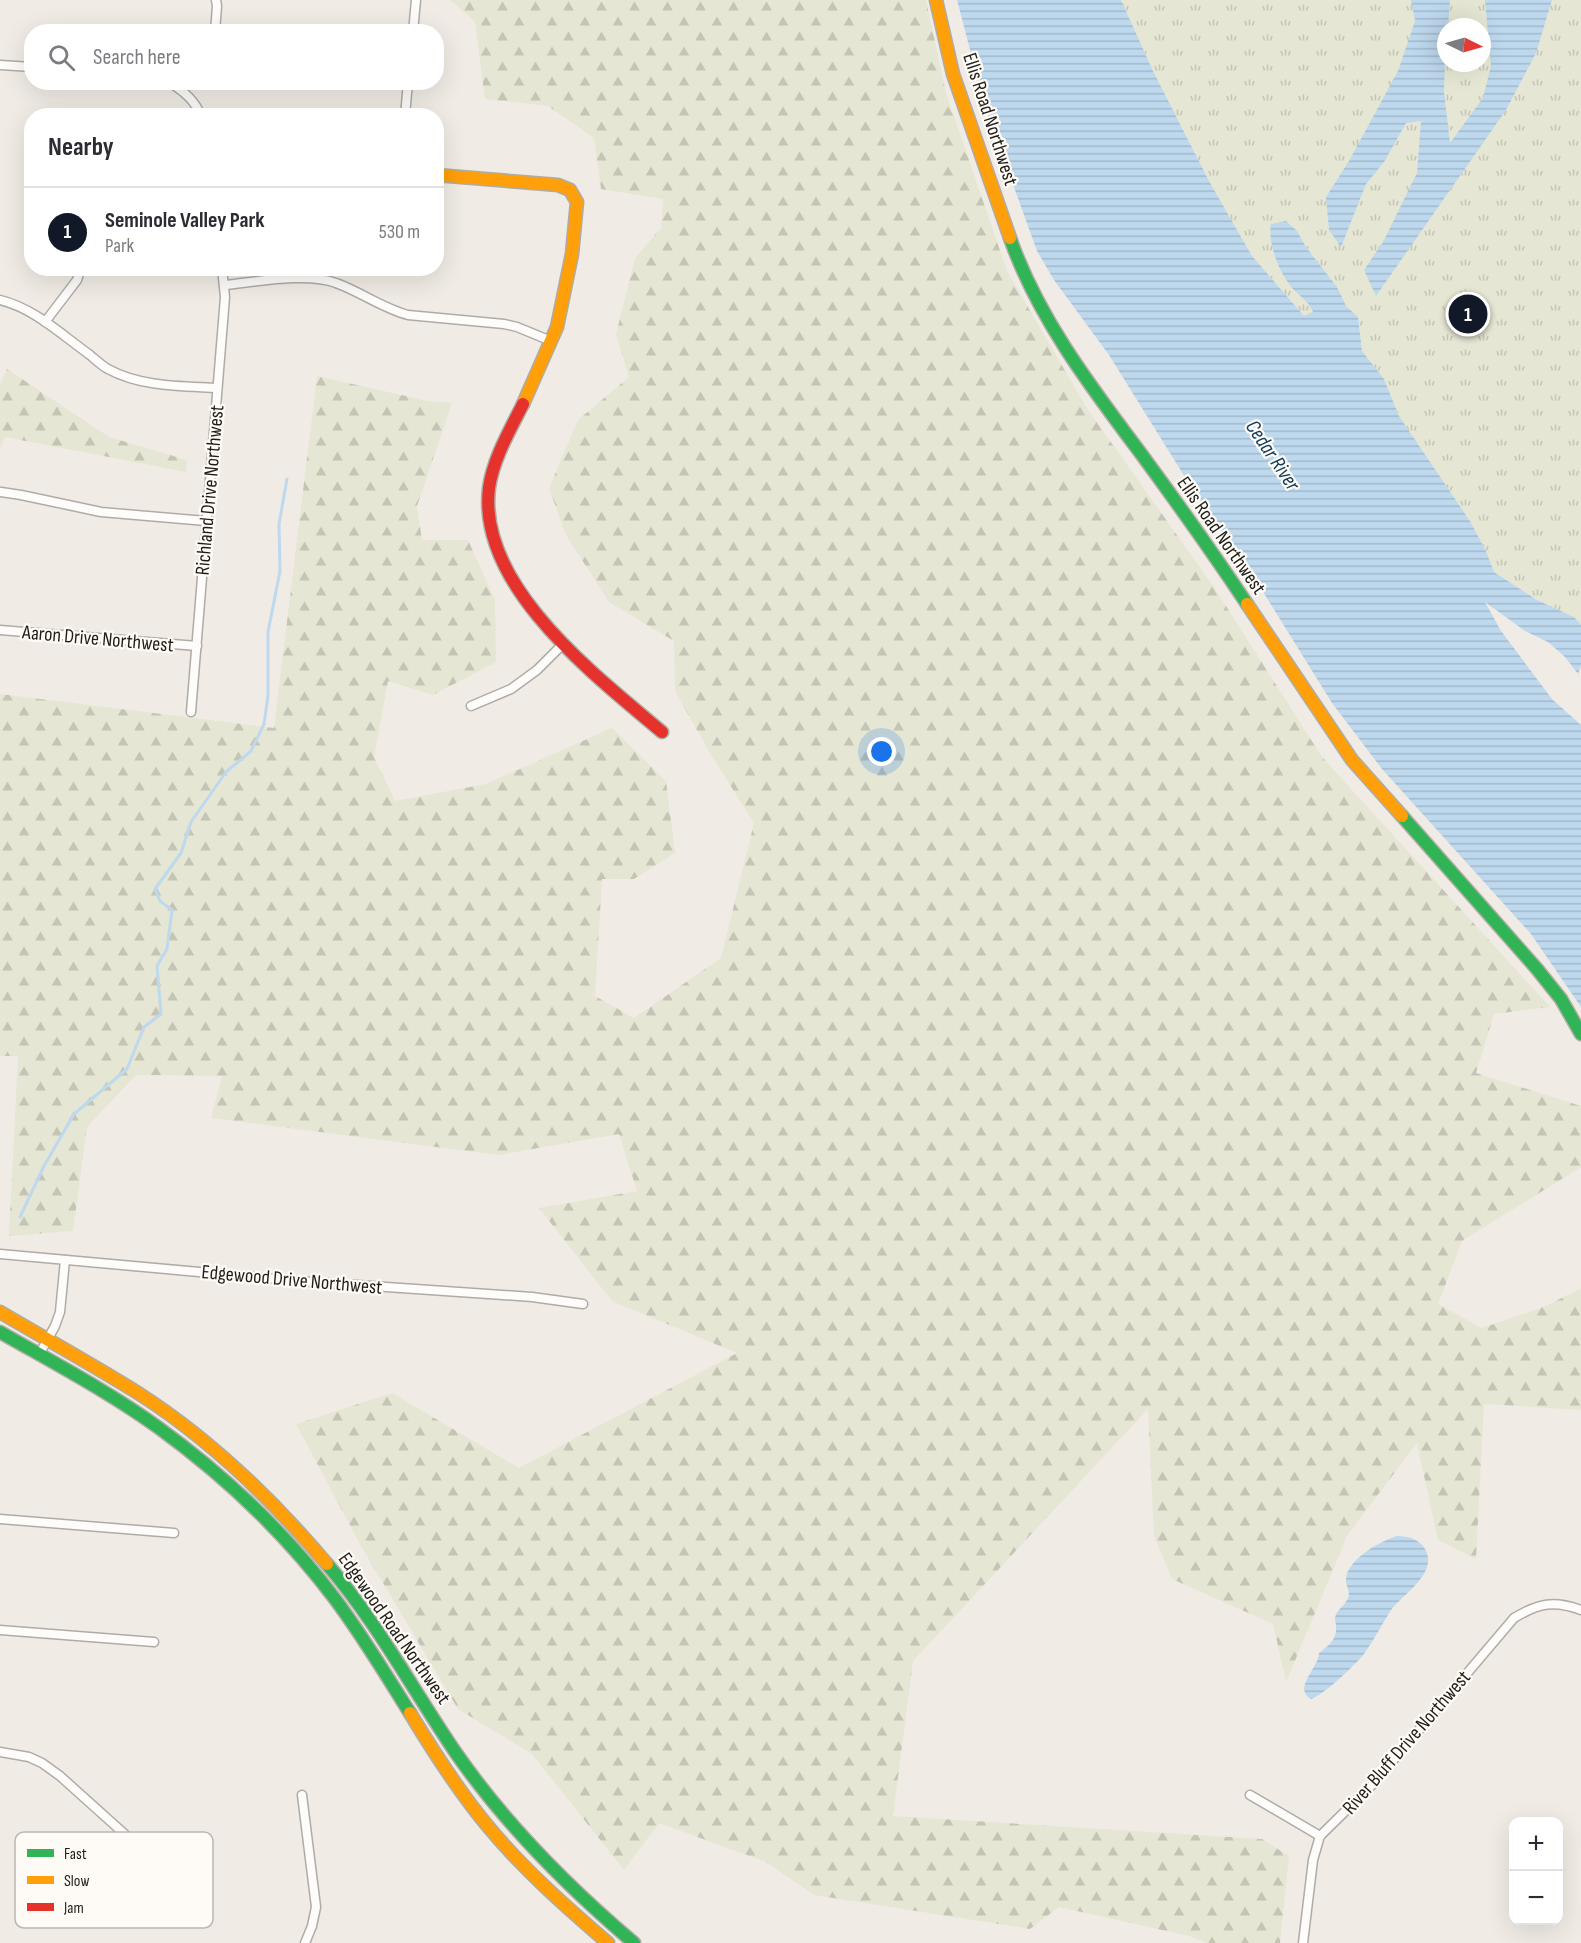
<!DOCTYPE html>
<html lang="en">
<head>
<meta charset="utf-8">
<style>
	:root { --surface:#fff; --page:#f7f7f7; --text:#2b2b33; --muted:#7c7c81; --line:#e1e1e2; --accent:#111827 }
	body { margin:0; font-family:"Sofia Sans Condensed",sans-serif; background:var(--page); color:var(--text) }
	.controls { position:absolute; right:18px; bottom:18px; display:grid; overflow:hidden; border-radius:12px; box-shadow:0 6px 24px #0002 }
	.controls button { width:54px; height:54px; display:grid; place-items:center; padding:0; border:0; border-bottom:2px solid var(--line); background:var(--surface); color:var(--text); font:30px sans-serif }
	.compass { position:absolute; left:1437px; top:18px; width:54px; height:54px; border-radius:50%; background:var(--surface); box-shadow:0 6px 24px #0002; rotate:95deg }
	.you { position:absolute; left:882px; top:752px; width:21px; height:21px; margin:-15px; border:4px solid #fff; border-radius:50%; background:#1a73e8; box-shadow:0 0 0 9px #1a73e833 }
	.badge { display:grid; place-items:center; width:39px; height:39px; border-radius:50%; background:var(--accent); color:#fff; font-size:20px; font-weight:700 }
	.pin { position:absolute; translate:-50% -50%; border:3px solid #fff; box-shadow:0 2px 6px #0006 }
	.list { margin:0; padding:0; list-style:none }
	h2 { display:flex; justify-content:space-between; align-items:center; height:78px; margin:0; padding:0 24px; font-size:26px }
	h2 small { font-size:20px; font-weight:400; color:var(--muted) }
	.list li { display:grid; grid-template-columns:39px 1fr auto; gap:18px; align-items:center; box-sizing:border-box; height:90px; padding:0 24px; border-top:2px solid var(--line) }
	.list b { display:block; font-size:22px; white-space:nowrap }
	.list p { margin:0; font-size:20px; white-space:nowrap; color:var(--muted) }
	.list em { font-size:20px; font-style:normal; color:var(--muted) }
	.icon { flex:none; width:33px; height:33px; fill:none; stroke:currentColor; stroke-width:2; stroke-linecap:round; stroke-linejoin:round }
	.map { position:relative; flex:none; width:1581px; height:1943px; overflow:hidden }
	.search { position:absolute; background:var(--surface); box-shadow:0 6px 24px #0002; left:24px; top:24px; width:420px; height:66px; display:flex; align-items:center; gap:15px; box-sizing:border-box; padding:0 21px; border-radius:24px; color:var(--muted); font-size:22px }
	.panel { position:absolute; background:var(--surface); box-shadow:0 6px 24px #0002; left:24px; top:108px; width:420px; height:168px; border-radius:24px }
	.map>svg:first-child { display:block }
</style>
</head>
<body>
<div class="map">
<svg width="1581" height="1943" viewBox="0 0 1581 1943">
	<defs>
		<pattern id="forest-firs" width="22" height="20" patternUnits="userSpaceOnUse" patternTransform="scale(1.5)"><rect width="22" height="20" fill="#e5e6d3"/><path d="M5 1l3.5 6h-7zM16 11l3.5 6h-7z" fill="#c4c5b4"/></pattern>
		<pattern id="park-tufts" width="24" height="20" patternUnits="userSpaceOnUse" patternTransform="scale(1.5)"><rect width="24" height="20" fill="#e5e6d3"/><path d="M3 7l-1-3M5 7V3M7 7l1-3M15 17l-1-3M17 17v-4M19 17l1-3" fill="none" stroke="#c4c5b4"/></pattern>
		<pattern id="water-rules" width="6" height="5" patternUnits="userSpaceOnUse" patternTransform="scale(1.5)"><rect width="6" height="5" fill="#bed8ee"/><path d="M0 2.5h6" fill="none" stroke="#a3b9cb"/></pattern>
	</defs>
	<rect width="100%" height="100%" fill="#f0ece5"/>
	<g fill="url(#forest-firs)">
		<polygon points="450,0 926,0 946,93 1007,271 1088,410 1214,587 1322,757 1550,1007 1494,1014 1476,1073 1581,1106 1581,1167 1462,1241 1438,1304 1482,1328 1546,1306 1581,1288 1581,1410 1484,1404 1476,1559 1438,1540 1417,1443 1348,1534 1286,1682 1273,1624 1172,1579 1154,1536 1148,1409 913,1661 893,1816 1262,1839 1289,1856 1280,1943 1207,1943 1189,1936 1059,1907 1030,1929 814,1895 766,1862 659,1823 624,1870 532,1754 458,1709 361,1546 296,1424 392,1393 519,1468 737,1353 612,1301 539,1208 637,1191 619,1134 498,1155 211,1118 222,1076 136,1075 87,1127 73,1231 9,1236 18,1056 0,1056 0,694 274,728 317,376 428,401 452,403 417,506 422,540 468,540 495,600 496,662 433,695 388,681 374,757 395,801 486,784 612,728 666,781 675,853 634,879 602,879 595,996 634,1018 721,958 754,823 711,755 675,691 674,641 609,602 566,535 549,488 578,420 629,377 616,334 635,258 661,228 663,199 601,189 594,138 548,106 485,99 475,22"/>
		<polygon points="7,369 109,437 187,460 186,472 5,437 0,448 0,384"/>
	</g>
	<path fill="url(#park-tufts)" fill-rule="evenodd" d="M1121,0H1581V625L1574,617L1537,600L1494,572L1486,551L1470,521L1399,416L1384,379L1362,351L1358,317L1346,306L1337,287L1306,247L1297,231L1295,291L1307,301L1314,312L1304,316L1252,256L1209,181L1153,71ZM1446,27H1482V63H1446Z"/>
	<g fill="url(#water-rules)">
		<path d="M957,0H1121L1153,71L1209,181L1252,256L1304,316L1313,312C1309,302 1302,298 1295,291C1281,277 1267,244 1271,224L1286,221L1297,231L1306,247L1337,287L1346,306L1358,317L1362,351L1384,379L1399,416L1470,521L1486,551L1494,572L1537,600L1574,617L1581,625V666L1578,674L1565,657L1548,642L1525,631L1485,602L1501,631L1552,699L1581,725V1007L1531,934L1382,769L1332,703L1257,582L1203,506L1109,355L1054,280L1037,251L985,107Z"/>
		<polygon points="1411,0 1450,0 1448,27 1446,27 1444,92 1450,143 1483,98 1491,66 1485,0 1552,0 1536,53 1506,110 1376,296 1364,270 1383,242 1417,173 1421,121 1406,123 1384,162 1366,184 1341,247 1329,230 1326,197 1349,161 1398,71 1415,21"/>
		<path d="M1397,1536C1408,1536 1419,1539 1425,1549C1439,1573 1403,1594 1391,1610C1382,1624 1374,1640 1364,1654C1355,1665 1324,1695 1311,1699C1292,1688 1319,1668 1319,1653C1328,1646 1337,1640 1336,1627C1336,1624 1335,1620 1335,1618C1336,1610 1345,1606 1348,1598C1351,1592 1346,1587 1346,1580C1346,1560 1380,1541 1397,1536Z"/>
	</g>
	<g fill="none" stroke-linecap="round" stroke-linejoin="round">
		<polyline stroke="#bed8ee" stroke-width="3" points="20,1217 44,1166 74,1114 127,1069 144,1027 161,1014 157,966 167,949 172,910 160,901 155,889 181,853 191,822 226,772 251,751 264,724 268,696 268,632 280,571 279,524 287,479"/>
		<g stroke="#afaca6" stroke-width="11">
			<g id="street">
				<polyline points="215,32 217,6 216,0"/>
				<polyline points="413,32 416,0"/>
				<polyline points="0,65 32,67"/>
				<path d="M168,82C183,90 195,100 201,116"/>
				<polyline points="182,90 188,82"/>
				<polyline points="405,116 408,82"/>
				<path d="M225,285C255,282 308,272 336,283C361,292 382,308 408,315L504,324L517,327L551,341"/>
				<path d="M0,300C34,308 62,335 90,355C96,360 102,366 108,369C141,387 181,386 217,388"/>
				<polyline points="45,322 77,280 81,268"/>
				<polyline points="1,492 21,495 101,512 206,521"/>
				<polyline points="0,630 197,646"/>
				<polyline points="471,706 511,689 537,670 563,644"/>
				<polyline points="191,712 225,297 222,268"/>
				<polyline points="0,1254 299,1281 532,1297 583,1304"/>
				<polyline points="39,1355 55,1326 60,1312 65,1260"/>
				<polyline points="0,1519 174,1533"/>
				<polyline points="0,1630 154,1642"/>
				<polyline points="0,1752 29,1757 42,1763 60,1776 129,1838"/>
				<polyline points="302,1795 316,1907 312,1926 305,1943"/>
				<polyline points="1250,1795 1320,1836"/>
				<path d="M1303,1943L1313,1860L1320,1836L1373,1784L1514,1618C1539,1603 1554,1600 1581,1610"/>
			</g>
		</g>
		<g stroke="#afaca6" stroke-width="15">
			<g id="fast">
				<path d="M1010,238C1038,318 1091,387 1142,455C1178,504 1213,553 1247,604"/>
				<polyline points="1402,816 1537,969 1561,999 1581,1034"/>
				<path d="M0,1332C54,1363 109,1392 159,1428C225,1476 286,1534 335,1599C362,1635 386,1675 410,1713"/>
				<path d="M327,1564C377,1622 413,1690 456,1753C506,1825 568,1887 634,1943"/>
			</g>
		</g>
		<g stroke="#afaca6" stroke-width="15">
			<g id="slow">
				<polyline points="936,0 953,74 1010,238"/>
				<polyline points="436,175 558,185 570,190 577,202 572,254 557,327 523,404"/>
				<polyline points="1247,604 1352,760 1402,816"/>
				<path d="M0,1312C46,1339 93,1365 138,1393C210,1439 272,1499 327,1564"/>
				<path d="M410,1713C433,1751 457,1789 486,1824C522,1868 565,1906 608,1943"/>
			</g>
		</g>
		<g stroke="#afaca6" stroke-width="15">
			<path id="jam" d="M523,404C510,430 493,459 489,488C477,586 596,676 662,732"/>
		</g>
		<use href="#street" stroke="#fdfcfb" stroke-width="8"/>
		<use href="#fast" stroke="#30b455" stroke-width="12"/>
		<use href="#slow" stroke="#ff9f0a" stroke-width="12"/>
		<use href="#jam" stroke="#e5322d" stroke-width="12"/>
	</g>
	<g text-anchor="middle" stroke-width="4.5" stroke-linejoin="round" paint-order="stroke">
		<g font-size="20" fill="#201d18" stroke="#fefbf6">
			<text transform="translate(991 119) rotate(72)" y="7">Ellis Road Northwest</text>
			<text transform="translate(209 490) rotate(-85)" y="7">Richland Drive Northwest</text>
			<text transform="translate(1222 535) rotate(55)" y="7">Ellis Road Northwest</text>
			<text transform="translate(98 638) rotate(5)" y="7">Aaron Drive Northwest</text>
			<text transform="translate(292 1279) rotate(5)" y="7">Edgewood Drive Northwest</text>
			<text transform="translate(395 1628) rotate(55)" y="7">Edgewood Road Northwest</text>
			<text transform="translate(1406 1742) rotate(-49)" y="7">River Bluff Drive Northwest</text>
		</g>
		<g font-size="21" font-style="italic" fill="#0e3a5b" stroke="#fefbf6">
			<text transform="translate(1273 455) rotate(56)" y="7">Cedar River</text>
		</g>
	</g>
	<rect x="15" y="1832" width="198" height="96" rx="9" fill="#fefbf6" stroke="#bbb8b3" stroke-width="1.5"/>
	<rect x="27" y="1849" width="27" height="8" fill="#30b455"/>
	<rect x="27" y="1876" width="27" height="8" fill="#ff9f0a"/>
	<rect x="27" y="1903" width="27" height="8" fill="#e5322d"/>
	<g font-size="16" fill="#201d18">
		<text x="64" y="1859">Fast</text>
		<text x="64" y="1886">Slow</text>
		<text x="64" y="1913">Jam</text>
	</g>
</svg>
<div class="controls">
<button>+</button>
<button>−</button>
</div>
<svg class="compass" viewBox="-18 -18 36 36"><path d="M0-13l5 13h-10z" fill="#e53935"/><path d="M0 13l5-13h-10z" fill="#7c7c81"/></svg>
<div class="you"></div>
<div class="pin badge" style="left:1468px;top:314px">1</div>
<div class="search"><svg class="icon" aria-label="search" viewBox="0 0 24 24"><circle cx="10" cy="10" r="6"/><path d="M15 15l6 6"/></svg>Search here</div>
<section class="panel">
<h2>Nearby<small></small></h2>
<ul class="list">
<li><span class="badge">1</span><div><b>Seminole Valley Park</b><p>Park</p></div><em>530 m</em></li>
</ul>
</section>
</div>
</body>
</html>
